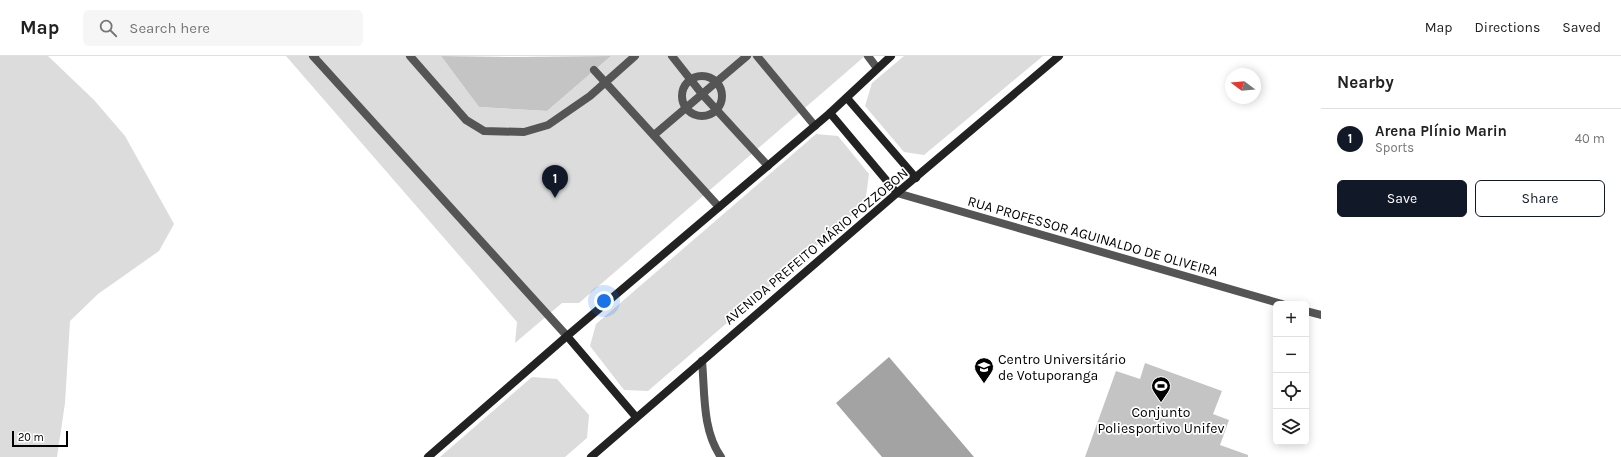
<!DOCTYPE html>
<html lang="en">
<head>
<meta charset="utf-8">
<style>
	:root { --surface:#fff; --page:#f6f6f6; --text:#222; --muted:#767676; --line:#e0e0e0; --accent:#111827 }
	body { margin:0; font-family:Karla,sans-serif; background:var(--page); color:var(--text) }
	.controls { position:absolute; right:12px; bottom:12px; display:grid; overflow:hidden; border-radius:6px; box-shadow:0 2px 10px #0003 }
	.controls button { width:36px; height:36px; display:grid; place-items:center; padding:0; border:0; border-bottom:1px solid var(--line); background:var(--surface); color:var(--text); font:20px sans-serif }
	.compass { position:absolute; left:1225px; top:12px; width:36px; height:36px; border-radius:50%; background:var(--surface); box-shadow:0 2px 10px #0003; rotate:286deg }
	.scale { position:absolute; left:12px; bottom:10px; width:56px; box-sizing:border-box; padding-left:4px; border:2px solid #000; border-top:0; font-size:11px; line-height:14px; white-space:nowrap; color:#000; -webkit-text-stroke:3px #fff; paint-order:stroke }
	.you { position:absolute; left:604px; top:245px; width:14px; height:14px; margin:-10px; border:3px solid #fff; border-radius:50%; background:#1a73e8; box-shadow:0 0 0 6px #1a73e833 }
	.badge { display:grid; place-items:center; width:26px; height:26px; border-radius:50%; background:var(--accent); color:#fff; font-size:13px; font-weight:700 }
	.pin { position:absolute; translate:-50% -33px; filter:drop-shadow(0 1px 2px #0008) }
	.pin::after { content:''; position:absolute; top:21px; width:14px; height:12px; background:inherit; clip-path:polygon(0 0,100% 0,50% 100%) }
	.list { margin:0; padding:0; list-style:none }
	h2 { display:flex; justify-content:space-between; align-items:center; height:52px; margin:0; padding:0 16px; font-size:17px }
	h2 small { font-size:13px; font-weight:400; color:var(--muted) }
	.list li { display:grid; grid-template-columns:26px 1fr auto; gap:12px; align-items:center; box-sizing:border-box; height:60px; padding:0 16px; border-top:1px solid var(--line) }
	.list b { display:block; font-size:15px; white-space:nowrap }
	.list p { margin:0; font-size:13px; white-space:nowrap; color:var(--muted) }
	.list em { font-size:13px; font-style:normal; color:var(--muted) }
	.actions { display:flex; gap:8px; padding:12px 16px }
	.actions a { flex:1; padding:9px 0; border:1px solid var(--accent); border-radius:6px; text-align:center; font-size:14px; color:var(--accent) }
	.actions .main { background:var(--accent); color:#fff }
	.icon { flex:none; width:22px; height:22px; fill:none; stroke:currentColor; stroke-width:2; stroke-linecap:round; stroke-linejoin:round }
	.map { position:relative; flex:none; width:1321px; height:401px; overflow:hidden }
	header { display:flex; align-items:center; gap:24px; box-sizing:border-box; height:56px; padding:0 20px; background:var(--surface); border-bottom:1px solid var(--line) }
	header strong { font-size:19px }
	nav { display:flex; gap:22px; margin-inline-start:auto; font-size:14px }
	.search { width:280px; height:36px; background:var(--page); display:flex; align-items:center; gap:10px; box-sizing:border-box; padding:0 14px; border-radius:6px; color:var(--muted); font-size:15px }
	main { display:flex }
	aside { flex:1; background:var(--surface) }
	.map>svg:first-child { display:block }
</style>
</head>
<body>
<header>
<strong>Map</strong>
<div class="search"><svg class="icon" aria-label="search" viewBox="0 0 24 24"><circle cx="10" cy="10" r="6"/><path d="M15 15l6 6"/></svg>Search here</div>
<nav><a>Map</a><a>Directions</a><a>Saved</a></nav>
</header>
<main>
<div class="map">
<svg width="1321" height="401" viewBox="0 0 1321 401">
	<rect width="100%" height="100%" fill="#fff"/>
	<g fill="#dcdcdc">
		<polygon points="0,0 48,0 94,44 125,80 174,168 159,195 98,238 70,265 65,347 57,401 0,401"/>
		<polygon points="286,0 441,0 479,51 547,55 611,0 865,0 579,247 562,247 515,287 517,266"/>
		<polygon points="904,0 1043,0 924,99 904,96 865,50 872,27"/>
		<polygon points="816,78 838,80 869,118 865,148 648,335 624,334 590,290 596,268"/>
		<polygon points="532,321 557,323 589,359 587,382 565,401 440,401"/>
	</g>
	<polygon fill="#a3a3a3" points="889,301 974,401 882,401 836,347"/>
	<g fill="#c4c4c4">
		<polygon points="441,0 516,1 611,0 547,55 479,51"/>
		<polygon points="1145,307 1222,335 1213,358 1229,364 1220,389 1248,399 1248,401 1085,401 1116,315 1140,323"/>
	</g>
	<g fill="none" stroke-linecap="round" stroke-linejoin="round">
		<g stroke="#555" stroke-width="8">
			<polyline points="313,0 567,280"/>
			<polyline points="868,0 877,12"/>
		</g>
		<g stroke="#555" stroke-width="8">
			<polyline points="410,0 466,64 484,75 524,76 548,69 590,40 635,0"/>
			<polyline points="672,0 702,38 768,110"/>
			<polyline points="757,0 815,70"/>
			<polyline points="314,1 315,0"/>
			<polyline points="594,14 719,151"/>
			<circle cx="702" cy="40" r="20"/>
			<polyline points="654,79 747,0"/>
			<polyline points="897,137 1282,248"/>
			<polyline points="1306,255 1321,259"/>
			<path d="M702,305C705,337 702,374 721,401"/>
		</g>
		<g stroke="#222" stroke-width="8">
			<polyline points="847,42 916,122"/>
			<polyline points="830,57 897,137"/>
			<polyline points="567,280 636,361"/>
			<polyline points="428,401 567,280 830,57 891,0"/>
			<polyline points="591,401 897,137 1059,0"/>
		</g>
	</g>
	<defs>
		<g id="university-pin" transform="scale(1)"><path d="M0 17L-7.5 6A9.5 9.5 0 1 1 7.5 6Z" fill="#000" stroke="#fff"/><path d="M0-5L7-2L0 1L-7-2ZM-4 1L0 2.5L4 1V4Q0 6-4 4Z" fill="#fff"/></g>
		<g id="stadium-pin" transform="scale(1)"><path d="M0 17L-7.5 6A9.5 9.5 0 1 1 7.5 6Z" fill="#000" stroke="#fff"/><path d="M0-5a6.5 5 0 1 0 0 10a6.5 5 0 1 0 0-10ZM-3.5-1.8h7v3.6h-7Z" fill="#fff"/></g>
	</defs>
	<g fill-rule="evenodd">
		<use href="#university-pin" x="984" y="311"/>
		<use href="#stadium-pin" x="1161" y="330"/>
	</g>
	<g text-anchor="middle" stroke-width="3.5" stroke-linejoin="round" paint-order="stroke">
		<g font-size="14" fill="#000" stroke="#fff">
			<text transform="translate(1093 180) rotate(16)" y="5">RUA PROFESSOR AGUINALDO DE OLIVEIRA</text>
			<text transform="translate(816 190) rotate(-40)" y="5">AVENIDA PREFEITO MÁRIO POZZOBON</text>
		</g>
		<g font-size="14" fill="#000" stroke="#fff" text-anchor="start">
			<text x="998" y="308">Centro Universitário<tspan x="998" dy="16">de Votuporanga</tspan></text>
			<text x="1161" y="361" text-anchor="middle">Conjunto<tspan x="1161" dy="16">Poliesportivo Unifev</tspan></text>
		</g>
	</g>
</svg>
<div class="controls">
<button>+</button>
<button>−</button>
<button><svg class="icon" aria-label="locate" viewBox="0 0 24 24"><circle cx="12" cy="12" r="6"/><path d="M12 2v4M12 18v4M2 12h4M18 12h4"/></svg></button>
<button><svg class="icon" aria-label="layers" viewBox="0 0 24 24"><path d="M12 4l9 5-9 5-9-5zM3 14l9 5 9-5"/></svg></button>
</div>
<svg class="compass" viewBox="-18 -18 36 36"><path d="M0-13l5 13h-10z" fill="#e53935"/><path d="M0 13l5-13h-10z" fill="#767676"/></svg>
<div class="scale">20 m</div>
<div class="you"></div>
<div class="pin badge" style="left:555px;top:142px">1</div>
</div>
<aside>
<h2>Nearby<small></small></h2>
<ul class="list">
<li><span class="badge">1</span><div><b>Arena Plínio Marin</b><p>Sports</p></div><em>40 m</em></li>
</ul>
<div class="actions"><a class="main">Save</a><a>Share</a></div>
</aside>
</main>
</body>
</html>
